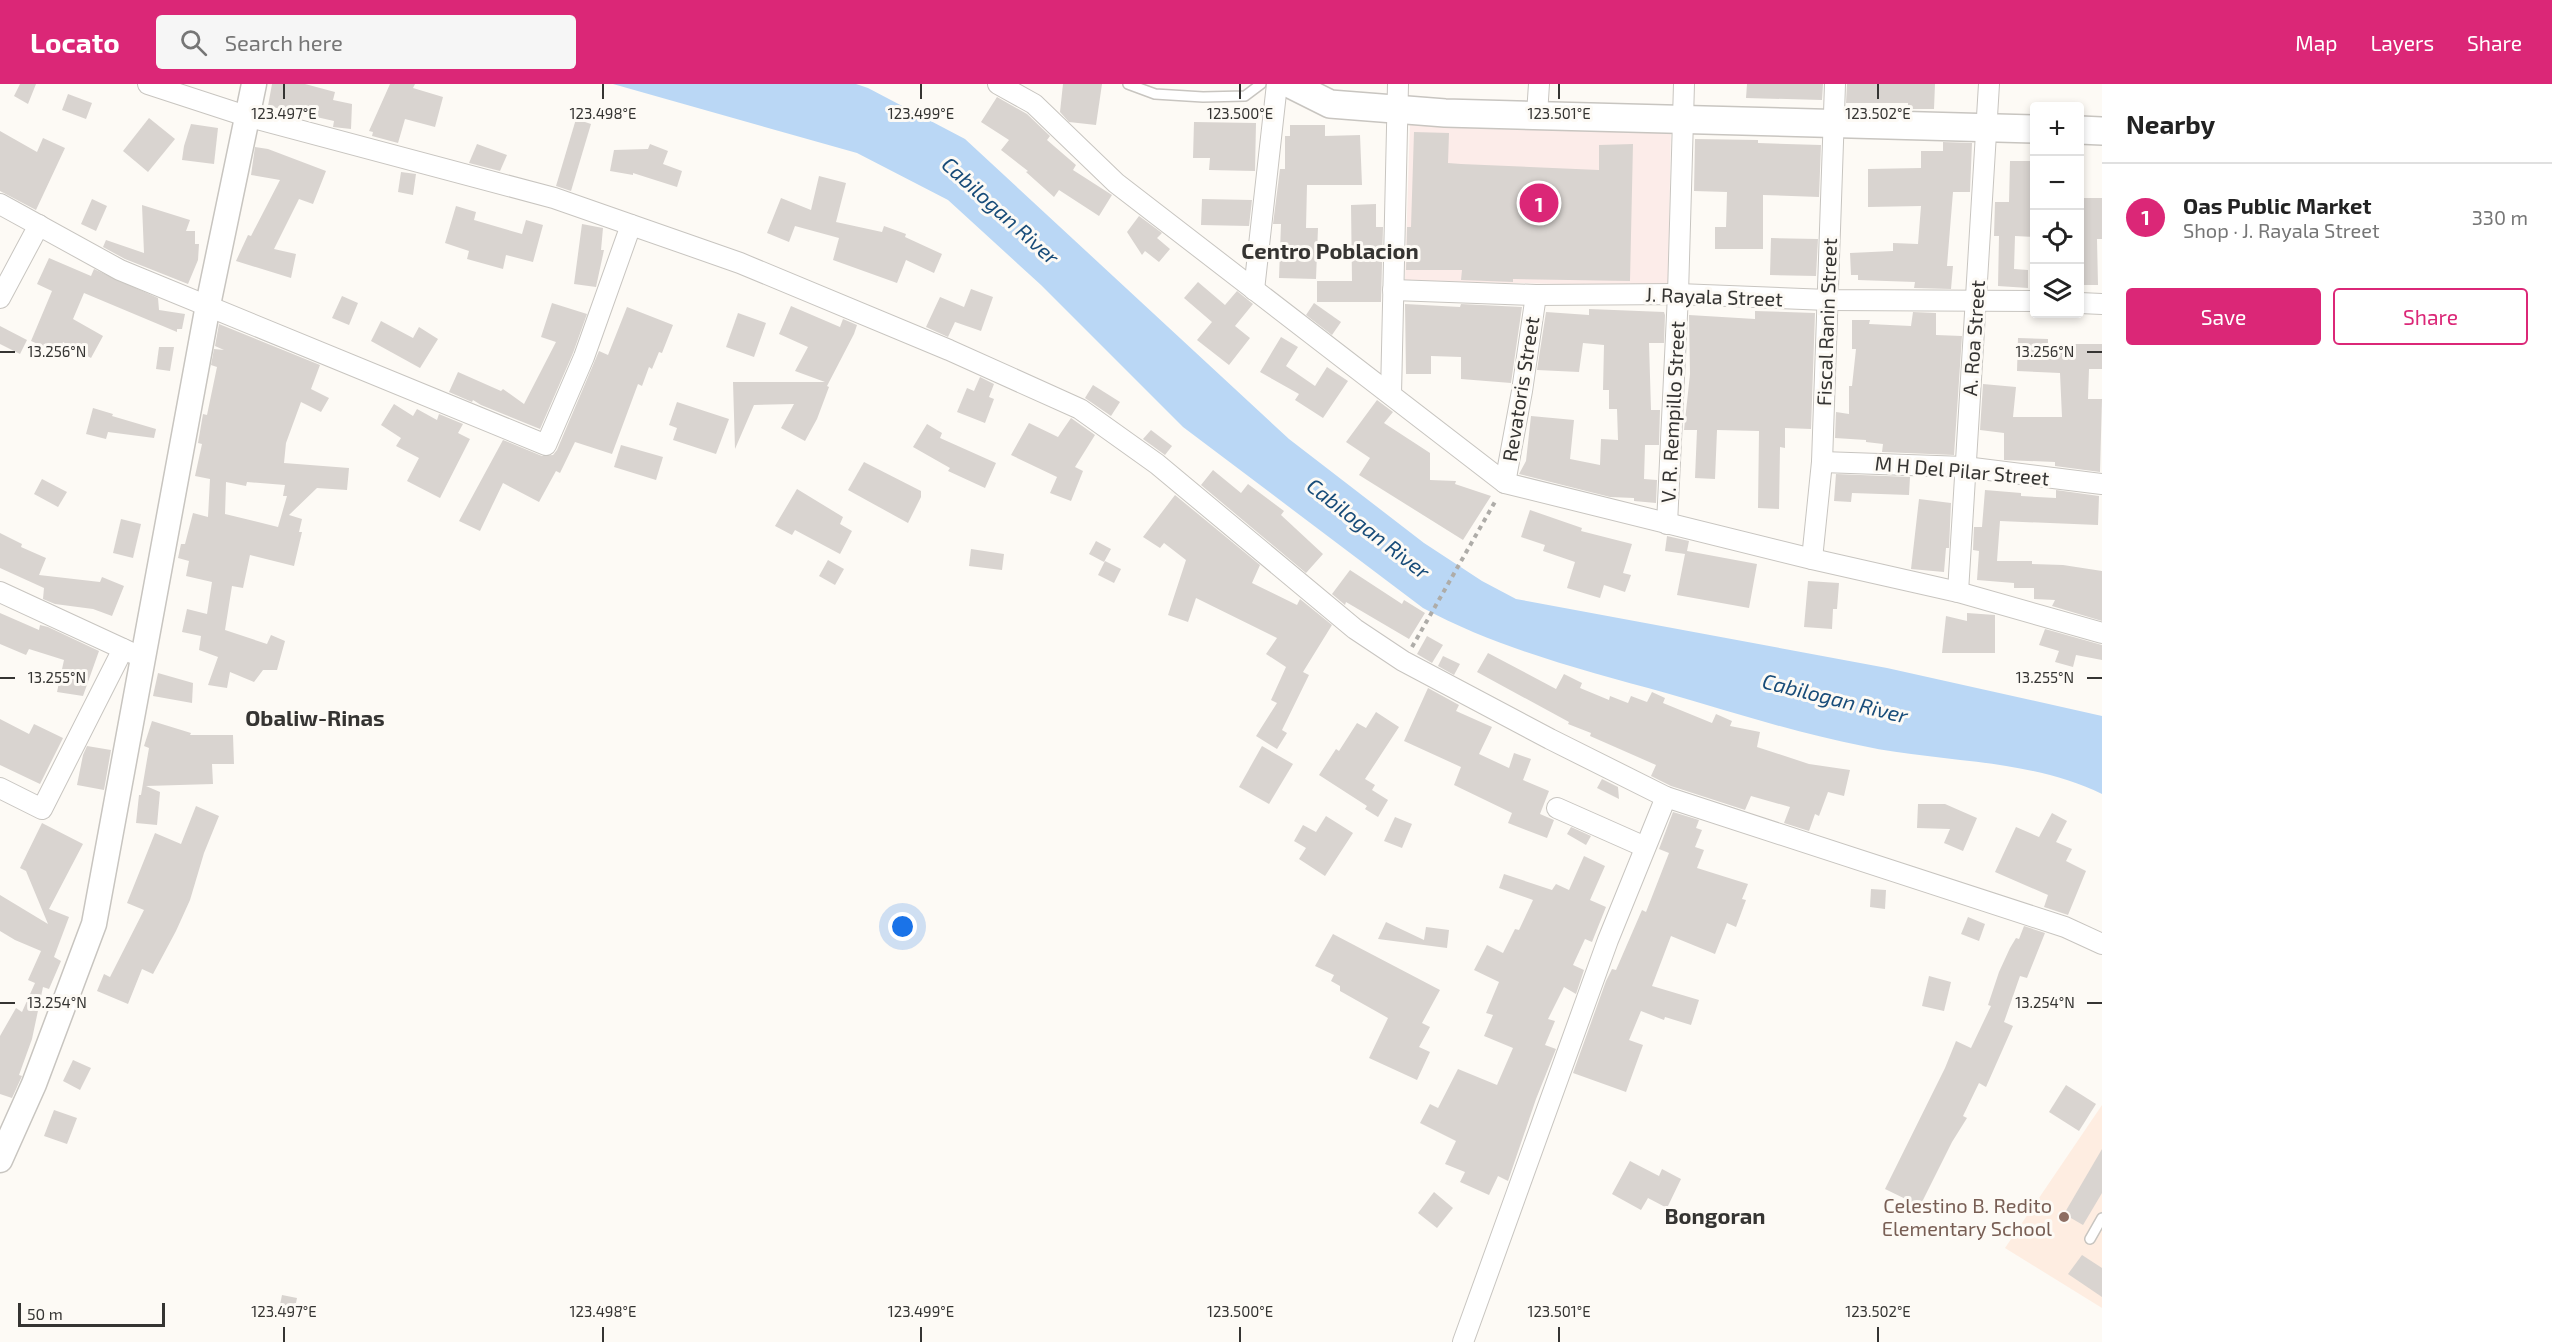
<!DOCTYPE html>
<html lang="en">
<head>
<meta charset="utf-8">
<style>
	:root { --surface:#fff; --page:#f6f6f6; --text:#222; --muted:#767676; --line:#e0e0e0; --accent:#db2777 }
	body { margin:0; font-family:"Exo 2",sans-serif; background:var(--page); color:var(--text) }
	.controls { position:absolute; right:18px; top:18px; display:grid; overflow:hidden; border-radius:6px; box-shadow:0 3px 9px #0003 }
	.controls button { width:54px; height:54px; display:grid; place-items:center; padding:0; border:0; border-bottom:2px solid var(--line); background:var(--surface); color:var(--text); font:30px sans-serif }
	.scale { position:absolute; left:18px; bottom:15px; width:147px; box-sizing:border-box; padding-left:6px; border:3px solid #353432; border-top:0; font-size:16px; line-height:21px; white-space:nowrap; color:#353432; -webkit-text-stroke:4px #fdfaf5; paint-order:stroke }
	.you { position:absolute; left:903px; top:843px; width:21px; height:21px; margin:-15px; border:4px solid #fff; border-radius:50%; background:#1a73e8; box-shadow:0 0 0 9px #1a73e833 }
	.badge { display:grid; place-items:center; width:39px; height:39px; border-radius:50%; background:var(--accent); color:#fff; font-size:20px; font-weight:700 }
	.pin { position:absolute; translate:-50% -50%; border:3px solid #fff; box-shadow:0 2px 6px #0006 }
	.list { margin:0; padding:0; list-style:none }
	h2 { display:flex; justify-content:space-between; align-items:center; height:78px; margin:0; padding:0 24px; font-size:26px }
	h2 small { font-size:20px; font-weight:400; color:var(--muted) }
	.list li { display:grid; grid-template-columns:39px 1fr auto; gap:18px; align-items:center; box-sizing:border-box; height:108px; padding:0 24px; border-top:2px solid var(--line) }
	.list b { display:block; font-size:22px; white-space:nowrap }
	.list p { margin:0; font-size:20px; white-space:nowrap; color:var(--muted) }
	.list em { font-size:20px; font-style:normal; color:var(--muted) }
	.actions { display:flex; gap:12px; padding:18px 24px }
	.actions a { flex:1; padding:14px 0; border:2px solid var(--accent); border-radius:6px; text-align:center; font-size:21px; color:var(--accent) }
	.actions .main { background:var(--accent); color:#fff }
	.icon { flex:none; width:33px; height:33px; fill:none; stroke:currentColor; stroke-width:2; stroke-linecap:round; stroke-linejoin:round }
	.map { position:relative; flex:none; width:2102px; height:1258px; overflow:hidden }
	header { display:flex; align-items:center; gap:36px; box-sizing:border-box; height:84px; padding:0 30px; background:var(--accent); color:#fff }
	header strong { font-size:28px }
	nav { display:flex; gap:33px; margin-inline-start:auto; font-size:21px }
	.search { width:420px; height:54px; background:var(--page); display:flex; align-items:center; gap:15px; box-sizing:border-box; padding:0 21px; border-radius:6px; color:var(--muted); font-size:22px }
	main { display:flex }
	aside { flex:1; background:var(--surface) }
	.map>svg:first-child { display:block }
</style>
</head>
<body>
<header>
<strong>Locato</strong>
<div class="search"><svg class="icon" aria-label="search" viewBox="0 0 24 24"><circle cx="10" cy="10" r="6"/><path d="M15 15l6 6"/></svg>Search here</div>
<nav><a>Map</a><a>Layers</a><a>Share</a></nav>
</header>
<main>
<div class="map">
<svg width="2102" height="1258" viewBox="0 0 2102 1258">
	<rect width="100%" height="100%" fill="#fdfaf5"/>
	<polygon fill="#fcece9" points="1410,36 1671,42 1668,202 1405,197"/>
	<polygon fill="#feede1" points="2102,1021 2102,1224 2005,1164"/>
	<path fill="#bad7f5" d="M613,0H856L868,4L965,55L1289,355L1424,459L1482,497L1516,515L1887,584L2102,632V710C2029,674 1942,679 1863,662C1797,649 1731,628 1666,609C1583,586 1499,565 1423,524L1183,343L1041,201L948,116L857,69Z"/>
	<g fill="#d9d4d0" fill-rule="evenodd">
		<polygon points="20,0 36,0 28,20 14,12"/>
		<polygon points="272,0 305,0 335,8 333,16 352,20 351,45 333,43 334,37 268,22"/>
		<polygon points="390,0 415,0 413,4 443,13 435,43 405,35 398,59 372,52 373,48 369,47"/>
		<polygon points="1063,0 1102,0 1096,41 1069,38 1060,28"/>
		<polygon points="1747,0 1823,0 1822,16 1746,14"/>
		<polygon points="1847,0 1935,0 1934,25 1908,25 1908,19 1846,19"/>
		<polygon points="68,10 92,19 86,35 62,26"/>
		<polygon points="997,13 1027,30 1050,52 1047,56 1076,81 1073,86 1112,111 1099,132 1059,106 1054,113 1026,88 1028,87 1001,66 1009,56 981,38"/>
		<polygon points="149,34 175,55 148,88 123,67"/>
		<polygon points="576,35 591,40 571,107 556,102"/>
		<polygon points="1194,38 1256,39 1255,87 1209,86 1210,74 1193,74"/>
		<polygon points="191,40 218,44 214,80 182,76 184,62"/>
		<polygon points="1290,41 1325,41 1325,52 1360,51 1362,101 1307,101 1306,144 1318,144 1316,195 1279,194 1281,140 1273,140 1280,85 1285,85 1285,52 1290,52"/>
		<polygon points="0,47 37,68 43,54 65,64 36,126 0,107"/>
		<polygon points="1414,48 1449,49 1448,79 1461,80 1599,86 1599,61 1633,60 1630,197 1513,195 1513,198 1461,196 1462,186 1406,186 1407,143 1411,143"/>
		<polygon points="1695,55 1758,56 1758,59 1821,61 1819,113 1763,111 1763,165 1715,165 1715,143 1726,143 1727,108 1694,107"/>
		<polygon points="1943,58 1972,59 1970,108 1953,108 1947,182 1953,182 1951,205 1914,204 1915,198 1858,196 1858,191 1851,191 1850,169 1893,167 1893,159 1918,160 1921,122 1868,123 1868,85 1921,84 1921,67 1943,67"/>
		<polygon points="477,60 507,71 500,87 469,79"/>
		<polygon points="650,60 668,67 663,80 682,87 677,103 633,89 633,91 610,87 614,66 648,65"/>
		<polygon points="255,63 268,65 326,87 313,120 299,115 274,165 296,170 291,194 236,177 248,151 251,152 280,96 251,91"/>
		<polygon points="2010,77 2034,77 2034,153 2015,152 2014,185 2028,186 2028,204 1998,202 1999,152 1994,152 1995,118 2009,118"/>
		<polygon points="401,88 416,90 413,111 398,108"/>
		<polygon points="819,92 846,99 836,138 882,148 884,142 906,150 905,153 942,170 934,189 906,176 897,199 833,176 839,154 795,142 789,158 767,149 781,114 811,126"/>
		<polygon points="2079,114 2102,114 2102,155 2097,155 2098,201 2081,201"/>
		<polygon points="92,115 107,122 96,147 81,140"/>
		<polygon points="1202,115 1252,116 1249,142 1201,141"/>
		<polygon points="1376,120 1376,143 1383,143 1381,218 1317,218 1317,197 1352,197 1351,121"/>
		<polygon points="142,121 190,136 186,147 195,147 195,160 199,160 198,176 188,200 125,175 103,163 106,156 144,169"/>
		<polygon points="456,122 476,128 474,136 522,150 526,136 543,141 533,178 506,171 503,185 467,175 469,167 445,159"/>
		<polygon points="1139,132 1162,149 1157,154 1170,165 1159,178 1145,167 1142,171 1127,148"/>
		<polygon points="582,140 603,144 601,166 604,166 596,203 574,200"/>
		<polygon points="1771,154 1818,155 1816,192 1770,191"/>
		<polygon points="49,174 91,192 94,185 158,214 159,226 185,230 182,245 177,245 177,248 84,209 73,235 103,252 91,274 63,258 59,269 31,257 52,207 37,200"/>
		<polygon points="1198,198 1225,221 1237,207 1253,220 1235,242 1250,254 1229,281 1197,256 1212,238 1184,214"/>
		<polygon points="971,205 993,213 981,247 955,238 948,253 926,243 940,213 964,223"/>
		<polygon points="342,212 358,219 349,241 332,234"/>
		<polygon points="552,219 587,230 573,269 540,345 481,321 473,316 472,318 449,308 458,288 501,307 503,305 524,320 556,258 541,253"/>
		<polygon points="1314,219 1341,238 1332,251 1306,231"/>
		<polygon points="1405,220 1460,223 1461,220 1522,223 1511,299 1461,295 1461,273 1431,272 1431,290 1406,290"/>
		<polygon points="791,222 840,243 843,235 857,241 854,250 827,302 829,303 817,335 805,357 781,344 794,320 754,321 735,365 733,298 825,298 795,287 808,263 779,250"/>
		<polygon points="627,223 673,241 662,269 659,268 652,285 649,283 642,302 638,300 612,370 575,358 560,389 556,387 539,418 503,399 480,447 459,437 503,356 542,372 553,371 557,366 599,267 608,271"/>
		<polygon points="1589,225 1664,228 1665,231 1664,259 1649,259 1651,326 1660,326 1659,361 1645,361 1644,395 1657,396 1656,419 1634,417 1634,414 1610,413 1519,390 1526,377 1531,332 1574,336 1570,375 1600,381 1601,355 1618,356 1617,325 1609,325 1609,306 1603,306 1604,261 1583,259 1579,288 1537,286 1546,228 1589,231"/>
		<polygon points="1755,227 1815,229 1811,345 1785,344 1785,364 1780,363 1779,425 1758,424 1759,347 1717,346 1715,395 1695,394 1697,346 1684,346 1690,290 1689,231 1755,235"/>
		<polygon points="1913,228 1936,229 1936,251 1962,252 1954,371 1882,368 1883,360 1866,358 1866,356 1835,354 1836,328 1849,330 1849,302 1852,302 1856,265 1852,265 1852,236 1870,236 1869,240 1911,242"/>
		<polygon points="738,229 766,239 754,273 726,263"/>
		<polygon points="381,237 413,254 419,243 438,255 420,284 371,257"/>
		<path d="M219,240L320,281L311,305L329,314L321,328L301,318L286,359L284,379L349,384L347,406L317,404L289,431L302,435L299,448H302L294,482L250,471L243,504L232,502L225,546L267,560L271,551L285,557L277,586H263L254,598L230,588L227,604L208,601L218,573L199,566L201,552L182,548L187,525L207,530L212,498L186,492L189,477L178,474L181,460H185L193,429L208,433L210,395L195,392L202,360L198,359L203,330L207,331L217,283L211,281L214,265L224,266L215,262ZM226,398L246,402L247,398L285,401L283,412H287L278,443L225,430Z"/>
		<polygon points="0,242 27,256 20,270 0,260"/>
		<polygon points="1281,253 1298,263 1286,282 1315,302 1327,283 1348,297 1323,334 1295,316 1299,310 1260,288"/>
		<polygon points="2018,254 2048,255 2048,260 2102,260 2102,285 2089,285 2088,315 2102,315 2100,388 2055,382 2055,378 2004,376 2004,349 1980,346 1983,300 2016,303 2013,333 2062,333 2060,289 2017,287"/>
		<polygon points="159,263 174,263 170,287 156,285"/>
		<polygon points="980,293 994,300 989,313 994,315 985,339 957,328 967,304 974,307"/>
		<polygon points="1093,301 1120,318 1111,332 1085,314"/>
		<polygon points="1377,316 1393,328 1384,339 1430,369 1430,396 1456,397 1455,400 1491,412 1463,456 1359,391 1370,374 1346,358"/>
		<polygon points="677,318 729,335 716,370 673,356 677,344 669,341"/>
		<polygon points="394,320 413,332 417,325 437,336 439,330 463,340 458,349 470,355 440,414 407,397 419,374 396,362 401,354 381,341"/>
		<polygon points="93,324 113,330 112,332 156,345 154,354 108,348 106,355 86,350"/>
		<polygon points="1071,334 1095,351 1075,383 1083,387 1071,417 1050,409 1057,393 1011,371 1029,339 1058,353"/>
		<polygon points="927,340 942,349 940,354 996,379 985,404 948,387 950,384 913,363"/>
		<polygon points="1151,346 1172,362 1165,371 1143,355"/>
		<polygon points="621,361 663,373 656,396 614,383"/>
		<polygon points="864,378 921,407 921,413 908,439 848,406"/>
		<polygon points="1213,386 1241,409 1248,400 1284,427 1281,431 1323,470 1306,489 1201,401"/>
		<polygon points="1836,390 1910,393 1909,411 1852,409 1851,418 1834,417"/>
		<polygon points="42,395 67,408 58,423 34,410"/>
		<polygon points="797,405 843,433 840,440 852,447 840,470 795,446 792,451 775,442"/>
		<polygon points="1985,406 2021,409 2021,412 2056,414 2056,406 2099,412 2098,441 2000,437 1997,477 2032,477 2032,480 2063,481 2102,487 2102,537 2052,522 2055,516 2034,515 2034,504 2014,504 2014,499 1977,496 1979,467 1973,466 1974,443 1982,443"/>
		<polygon points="1175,411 1260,481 1252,499 1297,521 1300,515 1332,541 1303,588 1309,591 1282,646 1287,649 1277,665 1256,652 1277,619 1271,616 1286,583 1266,570 1277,554 1196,514 1188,538 1168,531 1186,476 1164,459 1160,464 1143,453"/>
		<polygon points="1919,415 1951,419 1949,464 1946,464 1944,488 1911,485"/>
		<polygon points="1530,426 1582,444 1581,447 1632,460 1623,489 1631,491 1625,508 1604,501 1600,514 1567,504 1575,478 1543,467 1545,461 1521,453"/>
		<polygon points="121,435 141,440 133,474 113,469"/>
		<polygon points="0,449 22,460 21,463 46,474 39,491 100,498 102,493 124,502 112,532 93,525 55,520 43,515 44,504 0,484"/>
		<polygon points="1667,452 1689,457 1687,467 1757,480 1749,524 1677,511 1685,470 1665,467"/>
		<polygon points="1096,457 1111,465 1104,478 1089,470"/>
		<polygon points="971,465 1004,470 1002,486 969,482"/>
		<polygon points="828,476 844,485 835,501 819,492"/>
		<polygon points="1105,477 1121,485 1114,499 1098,491"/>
		<polygon points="1350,486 1402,520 1404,516 1425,529 1409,555 1346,518 1345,521 1332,510"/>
		<polygon points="1808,497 1839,499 1837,525 1833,525 1832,545 1804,543"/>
		<polygon points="0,529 39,546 40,541 48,543 99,567 83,612 57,608 64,576 29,565 26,571 0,560"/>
		<polygon points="1967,529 1995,531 1995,569 1942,569 1946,532 1967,537"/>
		<polygon points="2045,545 2102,561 2102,576 2076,571 2073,583 2055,578 2059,567 2039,561"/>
		<polygon points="1427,552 1443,561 1432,579 1417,570"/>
		<polygon points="1488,569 1556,605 1564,590 1582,599 1580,604 1609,616 1610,612 1628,619 1631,612 1647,618 1652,608 1665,614 1663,619 1712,639 1716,630 1732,637 1730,642 1760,648 1757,663 1809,680 1850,686 1844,712 1828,708 1819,732 1815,730 1809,747 1784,739 1790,723 1751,712 1745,726 1671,702 1651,692 1656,681 1590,652 1591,649 1568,640 1569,638 1477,588"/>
		<polygon points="1443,572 1460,580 1454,591 1438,582"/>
		<polygon points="158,589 193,599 192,619 153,612"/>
		<polygon points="1428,604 1459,621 1456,627 1492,643 1479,670 1509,684 1514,669 1531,675 1523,696 1549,707 1540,730 1554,736 1547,754 1508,739 1512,729 1454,701 1461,683 1404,657"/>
		<polygon points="1376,628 1399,643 1365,695 1375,701 1372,706 1388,716 1378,733 1365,725 1367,722 1319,691 1336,665 1339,667 1357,639 1366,644"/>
		<polygon points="0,635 29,650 34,640 63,654 40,700 0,681"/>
		<polygon points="152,637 191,649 190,651 233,651 234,680 212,680 213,700 146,702 160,708 157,741 136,739 139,711 141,711 149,664 144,662"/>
		<polygon points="87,662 111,666 104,706 77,701 83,671"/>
		<polygon points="1262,662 1293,680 1269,720 1239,703"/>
		<polygon points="1602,695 1618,703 1619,715 1597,704"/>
		<polygon points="1918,720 1945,720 1977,734 1963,767 1944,759 1950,745 1917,744"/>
		<polygon points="196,722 219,732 204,769 190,816 176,847 153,890 142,885 128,920 97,907 104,890 110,893 144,826 127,819 155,749 181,760"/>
		<polygon points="1673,728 1699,736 1696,744 1702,746 1695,763 1704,766 1697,784 1748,800 1742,815 1746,816 1736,843 1727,839 1715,870 1671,852 1652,902 1699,916 1691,941 1665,933 1664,936 1641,927 1629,956 1643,961 1626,1008 1573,989 1606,897 1612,885 1616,886 1642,826 1646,828 1669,769 1659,765"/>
		<polygon points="2052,729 2067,737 2056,758 2072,765 2066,777 2086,787 2068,831 2044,823 2048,811 1995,788 2016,743 2039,753"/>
		<polygon points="1326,732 1353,749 1325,792 1299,775 1306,764 1294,757 1303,741 1316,748"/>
		<polygon points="1395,733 1412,740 1402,764 1384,757"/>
		<polygon points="42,739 83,760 49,825 69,833 54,873 61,877 49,905 43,903 32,955 19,991 22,992 12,1014 0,1010 0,952 16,924 22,928 35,899 28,896 41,867 15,856 0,847 0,811 48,840 26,787 20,784"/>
		<polygon points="1571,743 1591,752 1586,761 1567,750"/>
		<polygon points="1584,772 1605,782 1590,816 1606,823 1592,858 1585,855 1573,881 1584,886 1576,910 1564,903 1548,935 1555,937 1545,961 1556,965 1536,1015 1508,1097 1498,1092 1489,1111 1460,1098 1465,1088 1445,1080 1456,1057 1420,1039 1430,1020 1438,1024 1458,985 1497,1001 1513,964 1484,952 1493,931 1486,929 1499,898 1474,886 1487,861 1503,869 1515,845 1519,846 1533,816 1499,804 1504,790 1552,806 1556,800 1569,806"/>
		<polygon points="1871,805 1886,806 1885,825 1870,823"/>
		<polygon points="1968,833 1985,840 1979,857 1961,850"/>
		<polygon points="1386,838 1424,856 1426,843 1449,846 1447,864 1378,855"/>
		<polygon points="2024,842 2045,849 2027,894 2020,892 2004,938 2013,942 1986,1003 1979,999 1963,1032 1967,1034 1952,1058 1920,1122 1885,1105 1945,984 1956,957 1971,964 1991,922 1988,921 1999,888 2010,864 2016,854 2019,855"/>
		<polygon points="1333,850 1440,906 1422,939 1430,943 1419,963 1430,968 1417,996 1369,974 1388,934 1340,907 1340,902 1331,897 1334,891 1315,882"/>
		<polygon points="1929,892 1951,898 1944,927 1922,922"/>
		<polygon points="73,976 91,984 80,1006 63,997"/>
		<polygon points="2066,1001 2096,1020 2079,1047 2049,1028"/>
		<polygon points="54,1026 77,1034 67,1060 44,1052"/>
		<polygon points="2102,1065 2102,1109 2083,1141 2064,1130"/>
		<polygon points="1630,1077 1659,1092 1662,1085 1681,1095 1667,1124 1648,1114 1641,1126 1612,1110"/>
		<polygon points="1434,1108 1453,1124 1437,1144 1418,1129"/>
		<polygon points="2082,1171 2102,1184 2102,1213 2068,1190"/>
		<polygon points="282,1211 297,1214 293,1233 278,1230"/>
	</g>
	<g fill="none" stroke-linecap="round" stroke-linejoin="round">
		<g stroke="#c8c5c0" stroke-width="12">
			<g id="service">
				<polyline points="1128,0 1155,10 1203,13 1245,12 1261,0"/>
				<polyline points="2090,1155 2102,1134"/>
			</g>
		</g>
		<g stroke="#c8c5c0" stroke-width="22">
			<g id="minor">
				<polyline points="148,0 246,32 554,114 740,179 949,266 1080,325 1157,380 1355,545 1403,577 1550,655 1666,713 2065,843 2102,860"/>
				<polyline points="998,0 1034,20 1116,99 1505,399 1812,475 1958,508 2102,549"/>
				<polyline points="1537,30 1539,0"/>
				<polyline points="0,120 120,186 546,361 584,273 631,141"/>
				<polyline points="1254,206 1277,0"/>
				<polyline points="1393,206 1536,211 1678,210 1828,216 2034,217"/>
				<polyline points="0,214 39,141"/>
				<polyline points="2080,219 2102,220"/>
				<polyline points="1391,310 1398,0"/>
				<polyline points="1822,378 1965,383 2102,400"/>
				<polyline points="1505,399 1522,307 1536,211"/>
				<polyline points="1667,440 1678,210 1684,0"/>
				<polyline points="1812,475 1822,378 1835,0"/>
				<polyline points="0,508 132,569"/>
				<polyline points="1958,508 1989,0"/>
				<polyline points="0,704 42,725 123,565"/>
				<polyline points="1557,724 1645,763"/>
				<polyline points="1463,1258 1608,856 1666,713"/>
			</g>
		</g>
		<g stroke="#c8c5c0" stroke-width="27">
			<polyline id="tertiary" points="0,1076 34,1000 94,840 208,221 254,0"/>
		</g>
		<g stroke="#c8c5c0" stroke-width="30">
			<g id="secondary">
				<polyline points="1290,0 1330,20 1445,29 2034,45"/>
				<polyline points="2080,46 2102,47"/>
			</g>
		</g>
		<polyline stroke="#aeaca8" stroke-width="4" stroke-dasharray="4.5 4.5" stroke-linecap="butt" points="1412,563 1496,416"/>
		<use href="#service" stroke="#fff" stroke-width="9"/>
		<use href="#minor" stroke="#fff" stroke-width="20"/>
		<use href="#tertiary" stroke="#fff" stroke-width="24"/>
		<use href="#secondary" stroke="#fff" stroke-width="27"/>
	</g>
	<path fill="none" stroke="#353432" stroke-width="2" d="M284,0V15M603,0V15M921,0V15M1240,0V15M1559,0V15M1878,0V15M0,268H15M2087,268H2102M0,594H15M2087,594H2102M0,919H15M2087,919H2102M284,1243V1258M603,1243V1258M921,1243V1258M1240,1243V1258M1559,1243V1258M1878,1243V1258"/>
	<circle fill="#8d6e63" stroke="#fdfaf5" stroke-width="2" cx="2064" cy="1133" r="6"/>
	<g text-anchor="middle" stroke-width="6" stroke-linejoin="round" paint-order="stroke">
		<g font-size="20" fill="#353432" stroke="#fdfaf5">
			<text transform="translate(1714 213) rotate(2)" y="7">J. Rayala Street</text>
			<text transform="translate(1827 238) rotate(-88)" y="7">Fiscal Ranin Street</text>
			<text transform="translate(1974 254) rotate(-86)" y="7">A. Roa Street</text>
			<text transform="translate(1521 305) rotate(-81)" y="7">Revatoris Street</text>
			<text transform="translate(1673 328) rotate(-87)" y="7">V. R. Rempillo Street</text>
			<text transform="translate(1962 387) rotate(5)" y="7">M H Del Pilar Street</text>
		</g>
		<g font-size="20" fill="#785e54" stroke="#fdfaf5" text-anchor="end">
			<text x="2052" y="1129">Celestino B. Redito<tspan x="2052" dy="23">Elementary School</tspan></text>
		</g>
		<g font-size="21" font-style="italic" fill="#184c79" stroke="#fdfaf5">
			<text transform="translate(1000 127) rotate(42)" y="7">Cabilogan River</text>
			<text transform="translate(1368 445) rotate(38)" y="7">Cabilogan River</text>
			<text transform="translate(1835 615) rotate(14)" y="7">Cabilogan River</text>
		</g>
		<g font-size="22" font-weight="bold" fill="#353432" stroke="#fdfaf5">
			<text x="1330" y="175">Centro Poblacion</text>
			<text x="315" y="642">Obaliw-Rinas</text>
			<text x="1715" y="1140">Bongoran</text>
		</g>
	</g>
	<g font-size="15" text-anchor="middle" fill="#353432" stroke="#fdfaf5" stroke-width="6" stroke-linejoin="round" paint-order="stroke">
		<text x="284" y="35">123.497°E</text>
		<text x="603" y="35">123.498°E</text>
		<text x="921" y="35">123.499°E</text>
		<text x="1240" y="35">123.500°E</text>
		<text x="1559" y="35">123.501°E</text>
		<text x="1878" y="35">123.502°E</text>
		<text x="57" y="273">13.256°N</text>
		<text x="2045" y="273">13.256°N</text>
		<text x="57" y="599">13.255°N</text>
		<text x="2045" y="599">13.255°N</text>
		<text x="57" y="924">13.254°N</text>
		<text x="2045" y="924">13.254°N</text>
		<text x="284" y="1233">123.497°E</text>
		<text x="603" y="1233">123.498°E</text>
		<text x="921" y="1233">123.499°E</text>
		<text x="1240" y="1233">123.500°E</text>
		<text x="1559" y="1233">123.501°E</text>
		<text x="1878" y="1233">123.502°E</text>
	</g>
</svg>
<div class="controls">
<button>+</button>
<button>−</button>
<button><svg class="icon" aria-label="locate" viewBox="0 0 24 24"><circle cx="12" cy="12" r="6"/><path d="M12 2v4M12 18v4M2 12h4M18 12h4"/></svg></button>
<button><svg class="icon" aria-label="layers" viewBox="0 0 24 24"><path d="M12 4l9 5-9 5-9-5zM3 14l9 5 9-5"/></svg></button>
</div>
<div class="scale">50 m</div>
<div class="you"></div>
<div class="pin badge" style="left:1539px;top:119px">1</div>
</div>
<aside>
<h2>Nearby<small></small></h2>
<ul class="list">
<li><span class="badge">1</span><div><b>Oas Public Market</b><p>Shop · J. Rayala Street</p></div><em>330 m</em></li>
</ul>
<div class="actions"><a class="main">Save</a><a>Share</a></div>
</aside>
</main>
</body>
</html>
